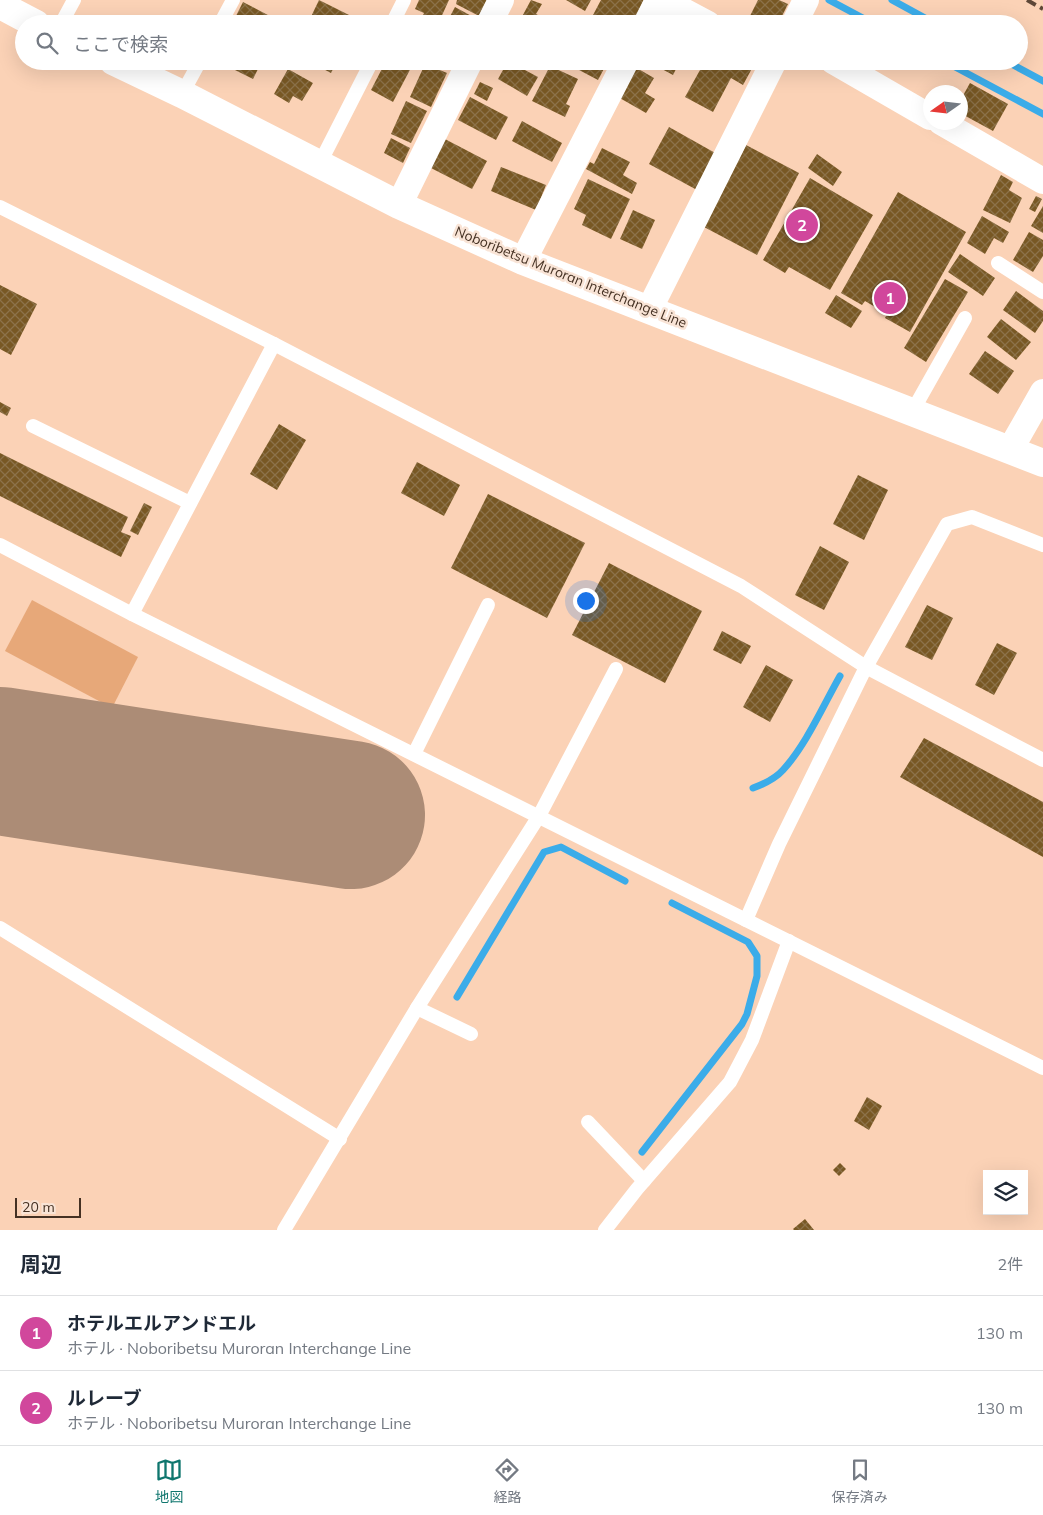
<!DOCTYPE html>
<html lang="ja">
<head>
<meta charset="utf-8">
<style>
	:root { --surface:#fff; --page:#f2f2f3; --text:#1f2937; --muted:#747a83; --line:#e0e1e3; --accent:#0f766e }
	body { margin:0; font-family:Mulish,"Noto Sans JP",sans-serif; background:var(--page); color:var(--text) }
	.controls { position:absolute; right:15px; bottom:15px; display:grid; overflow:hidden; border-radius:0px; box-shadow:0 5px 20px #0002 }
	.controls button { width:45px; height:45px; display:grid; place-items:center; padding:0; border:0; border-bottom:1px solid var(--line); background:var(--surface); color:var(--text); font:25px sans-serif }
	.compass { position:absolute; left:923px; top:85px; width:45px; height:45px; border-radius:50%; background:var(--surface); box-shadow:0 5px 20px #0002; rotate:256deg }
	.scale { position:absolute; left:15px; bottom:12px; width:66px; box-sizing:border-box; padding-left:5px; border:2px solid #453123; border-top:0; font-size:14px; line-height:18px; white-space:nowrap; color:#453123; -webkit-text-stroke:4px #f9e4d6; paint-order:stroke }
	.you { position:absolute; left:585px; top:600px; width:18px; height:18px; margin:-12px; border:4px solid #fff; border-radius:50%; background:#1a73e8; box-shadow:0 0 0 8px #1a73e833 }
	.badge { display:grid; place-items:center; width:32px; height:32px; border-radius:50%; background:var(--accent); color:#fff; font-size:16px; font-weight:700 }
	.pin { position:absolute; translate:-50% -50%; border:2px solid #fff; box-shadow:0 1px 5px #0006 }
	.list { margin:0; padding:0; list-style:none }
	h2 { display:flex; justify-content:space-between; align-items:center; height:65px; margin:0; padding:0 20px; font-size:21px }
	h2 small { font-size:16px; font-weight:400; color:var(--muted) }
	.list li { display:grid; grid-template-columns:32px 1fr auto; gap:15px; align-items:center; box-sizing:border-box; height:75px; padding:0 20px; border-top:1px solid var(--line) }
	.list b { display:block; font-size:19px; white-space:nowrap }
	.list p { margin:0; font-size:16px; white-space:nowrap; color:var(--muted) }
	.list em { font-size:16px; font-style:normal; color:var(--muted) }
	.icon { flex:none; width:28px; height:28px; fill:none; stroke:currentColor; stroke-width:2; stroke-linecap:round; stroke-linejoin:round }
	.map { position:relative; flex:none; width:1043px; height:1230px; overflow:hidden }
	.search { position:absolute; background:var(--surface); box-shadow:0 5px 20px #0002; left:15px; right:15px; top:15px; height:55px; display:flex; align-items:center; gap:12px; box-sizing:border-box; padding:0 18px; border-radius:28px; color:var(--muted); font-size:19px }
	.sheet { height:215px; background:var(--surface) }
	nav { display:flex; justify-content:space-around; align-items:center; box-sizing:border-box; height:70px; border-top:1px solid var(--line); background:var(--surface); font-size:14px; color:var(--muted) }
	nav a { display:grid; justify-items:center; gap:2px }
	nav .on { color:var(--accent) }
	.map>svg:first-child { display:block }
</style>
</head>
<body>
<div class="map">
<svg width="1043" height="1230" viewBox="0 0 1043 1230">
	<defs>
		<pattern id="building-cross-hatch" width="8" height="8" patternUnits="userSpaceOnUse" patternTransform="scale(1.25)"><rect width="8" height="8" fill="#785824"/><path d="M0 0l8 8M0 8l8-8" fill="none" stroke="#8c724a"/></pattern>
	</defs>
	<rect width="100%" height="100%" fill="#fbd2b6"/>
	<polygon fill="#e7a879" points="32,600 138,657 112,708 5,651"/>
	<g fill="none" stroke-linecap="round" stroke-linejoin="round">
		<g stroke="#3bace9" stroke-width="7">
			<polyline points="829,0 874,24"/>
			<polyline points="892,0 936,24"/>
			<polyline points="944,61 1043,114"/>
			<polyline points="1006,61 1043,81"/>
			<path d="M753,788C764,784 775,779 783,770C806,745 823,706 840,676"/>
			<polyline points="457,997 544,852 561,847 625,881"/>
			<polyline points="642,1152 742,1024 747,1014 757,976 757,956 748,942 672,903"/>
		</g>
		<polyline stroke="#ac8c76" stroke-width="148" points="0,761 351,815"/>
	</g>
	<g fill="url(#building-cross-hatch)">
		<polygon points="319,0 353,17 350,24 315,24 309,21"/>
		<polygon points="419,0 449,0 438,24 419,24 424,13 415,9"/>
		<polygon points="457,0 487,0 479,16 456,4"/>
		<polygon points="531,0 542,4 536,14 555,24 518,24"/>
		<polygon points="566,0 591,0 585,11"/>
		<polygon points="601,0 644,0 632,24 611,24 593,15"/>
		<polygon points="758,0 779,0 788,4 778,24 746,24"/>
		<polygon points="243,2 285,24 241,24 242,22 235,18"/>
		<polygon points="455,7 475,18 472,24 446,24"/>
		<polygon points="232,61 262,61 253,79 229,67"/>
		<polygon points="308,61 337,61 331,73"/>
		<polygon points="386,61 408,61 413,64 393,102 371,90"/>
		<polygon points="508,61 538,77 527,96 498,79"/>
		<polygon points="562,61 608,61 598,80"/>
		<polygon points="647,61 680,61 673,75"/>
		<polygon points="705,61 756,61 743,85 731,78 713,112 685,97"/>
		<polygon points="425,64 447,73 431,107 410,97"/>
		<polygon points="550,66 578,79 566,104 570,106 565,117 532,101"/>
		<polygon points="635,67 654,78 645,93 655,99 646,113 618,97"/>
		<polygon points="288,69 313,83 302,101 293,96 289,103 274,94"/>
		<polygon points="480,82 493,88 487,101 474,94"/>
		<polygon points="970,83 1008,104 993,131 960,113 960,101"/>
		<polygon points="470,97 508,117 496,140 458,120"/>
		<polygon points="406,101 427,111 411,143 391,134"/>
		<polygon points="522,121 562,143 552,162 512,141"/>
		<polygon points="669,127 717,154 697,190 649,164"/>
		<polygon points="391,138 410,148 403,163 384,153"/>
		<polygon points="443,138 487,161 472,189 429,167"/>
		<polygon points="746,145 799,173 757,255 704,227"/>
		<polygon points="602,148 630,162 623,175 637,183 632,194 586,169 590,162 594,164"/>
		<polygon points="817,154 842,172 833,186 808,168"/>
		<polygon points="501,167 546,185 536,210 491,191"/>
		<polygon points="1001,175 1013,182 1009,190 1022,198 1010,223 983,210"/>
		<polygon points="810,178 873,215 830,290 789,267 785,273 763,260"/>
		<polygon points="588,179 630,199 611,239 582,225 586,215 574,209"/>
		<polygon points="898,192 966,232 910,332 885,318 887,314 865,301 862,305 841,293"/>
		<polygon points="1036,196 1042,199 1035,212 1029,209"/>
		<polygon points="1043,206 1043,233 1031,226"/>
		<polygon points="633,210 655,220 642,249 620,239"/>
		<polygon points="982,216 1009,232 1003,243 994,238 985,254 967,243"/>
		<polygon points="1029,232 1043,240 1043,256 1033,272 1013,260"/>
		<polygon points="960,254 995,278 983,296 948,272"/>
		<polygon points="945,279 968,292 926,362 904,348"/>
		<polygon points="0,285 37,304 11,355 0,349"/>
		<polygon points="1016,291 1043,311 1043,321 1035,333 1003,310"/>
		<polygon points="836,295 862,311 851,328 825,313"/>
		<polygon points="1001,319 1031,342 1016,360 987,337"/>
		<polygon points="985,351 1014,371 998,394 969,374"/>
		<polygon points="0,402 11,408 7,416 0,412"/>
		<polygon points="279,424 306,440 277,490 250,474"/>
		<polygon points="0,453 128,517 121,532 131,536 121,557 0,496"/>
		<polygon points="417,462 460,485 444,516 401,493"/>
		<polygon points="858,475 888,490 864,540 833,524"/>
		<polygon points="488,494 585,543 547,618 451,568"/>
		<polygon points="144,503 152,507 138,535 130,531"/>
		<polygon points="820,546 849,562 824,610 795,595"/>
		<polygon points="609,563 702,611 665,683 572,635"/>
		<polygon points="927,605 953,618 932,660 905,647"/>
		<polygon points="722,631 751,646 741,664 713,650"/>
		<polygon points="997,643 1017,653 994,695 975,685"/>
		<polygon points="766,665 793,680 770,722 743,707"/>
		<polygon points="924,738 1043,802 1043,857 900,777"/>
		<polygon points="867,1097 882,1106 869,1130 854,1121"/>
		<polygon points="840,1163 846,1169 839,1176 833,1170"/>
		<polygon points="805,1219 814,1230 794,1230 793,1229"/>
	</g>
	<g fill="none" stroke-linecap="round" stroke-linejoin="round">
		<g stroke="#fff" stroke-width="14">
			<polyline points="61,24 74,0"/>
			<polyline points="220,24 233,0"/>
			<polyline points="392,24 404,0"/>
			<polyline points="182,94 200,61"/>
			<polyline points="320,163 372,61"/>
			<polyline points="0,207 274,344 741,586 866,667 1043,760"/>
			<polyline points="998,263 1043,292"/>
			<polyline points="912,412 965,318"/>
			<polyline points="33,426 190,503"/>
			<polyline points="0,545 132,614 746,920"/>
			<polyline points="1043,545 972,517 947,524 866,667 779,844 746,920 1043,1068"/>
			<polyline points="132,614 274,344"/>
			<polyline points="414,754 488,605"/>
			<polyline points="0,928 340,1139"/>
			<polyline points="417,1008 471,1034"/>
			<polyline points="588,1122 644,1181"/>
			<polyline points="284,1230 417,1008 539,816 616,669"/>
			<polyline points="605,1230 637,1189 730,1082 752,1040 789,941"/>
		</g>
		<g stroke="#fff" stroke-width="26">
			<polyline points="663,0 708,24"/>
			<polyline points="489,24 501,0"/>
			<polyline points="646,24 658,0"/>
			<polyline points="794,24 806,0"/>
			<polyline points="833,61 930,117"/>
			<polyline points="941,122 1043,181"/>
			<polyline points="399,205 470,61"/>
			<polyline points="523,261 626,61"/>
			<polyline points="649,310 774,61"/>
			<polyline points="1010,450 1043,392"/>
		</g>
		<g stroke="#fff" stroke-width="28">
			<polyline points="0,5 36,24"/>
			<polyline points="113,61 182,94 399,205 523,261 1043,463"/>
		</g>
		<polyline stroke="#5e4737" stroke-width="4" stroke-dasharray="10 5" stroke-linecap="butt" points="1027,0 1043,9"/>
	</g>
	<g text-anchor="middle" stroke-width="5" stroke-linejoin="round" paint-order="stroke">
		<g font-size="14" fill="#453123" stroke="#f9e4d6">
			<text transform="translate(571 277) rotate(22)" y="5">Noboribetsu Muroran Interchange Line</text>
		</g>
	</g>
</svg>
<div class="controls">
<button><svg class="icon" aria-label="layers" viewBox="0 0 24 24"><path d="M12 4l9 5-9 5-9-5zM3 14l9 5 9-5"/></svg></button>
</div>
<svg class="compass" viewBox="-18 -18 36 36"><path d="M0-13l5 13h-10z" fill="#e53935"/><path d="M0 13l5-13h-10z" fill="#747a83"/></svg>
<div class="scale">20 m</div>
<div class="you"></div>
<div class="pin badge" style="left:890px;top:298px;background:#d1479c">1</div>
<div class="pin badge" style="left:802px;top:225px;background:#d1479c">2</div>
<div class="search"><svg class="icon" aria-label="search" viewBox="0 0 24 24"><circle cx="10" cy="10" r="6"/><path d="M15 15l6 6"/></svg>ここで検索</div>
</div>
<section class="sheet">
<h2>周辺<small>2件</small></h2>
<ul class="list">
<li><span class="badge" style="background:#d1479c">1</span><div><b>ホテルエルアンドエル</b><p>ホテル · Noboribetsu Muroran Interchange Line</p></div><em>130 m</em></li>
<li><span class="badge" style="background:#d1479c">2</span><div><b>ルレーブ</b><p>ホテル · Noboribetsu Muroran Interchange Line</p></div><em>130 m</em></li>
</ul>
</section>
<nav>
<a class="on"><svg class="icon" aria-label="map" viewBox="0 0 24 24"><path d="M3 6l6-2 6 2 6-2v14l-6 2-6-2-6 2zM9 4v14M15 6v14"/></svg>地図</a>
<a><svg class="icon" aria-label="directions" viewBox="0 0 24 24"><path d="M12 3l9 9-9 9-9-9zM9 14v-3h6M13 9l2 2-2 2"/></svg>経路</a>
<a><svg class="icon" aria-label="saved" viewBox="0 0 24 24"><path d="M7 4h10v16l-5-4-5 4z"/></svg>保存済み</a>
</nav>
</body>
</html>
